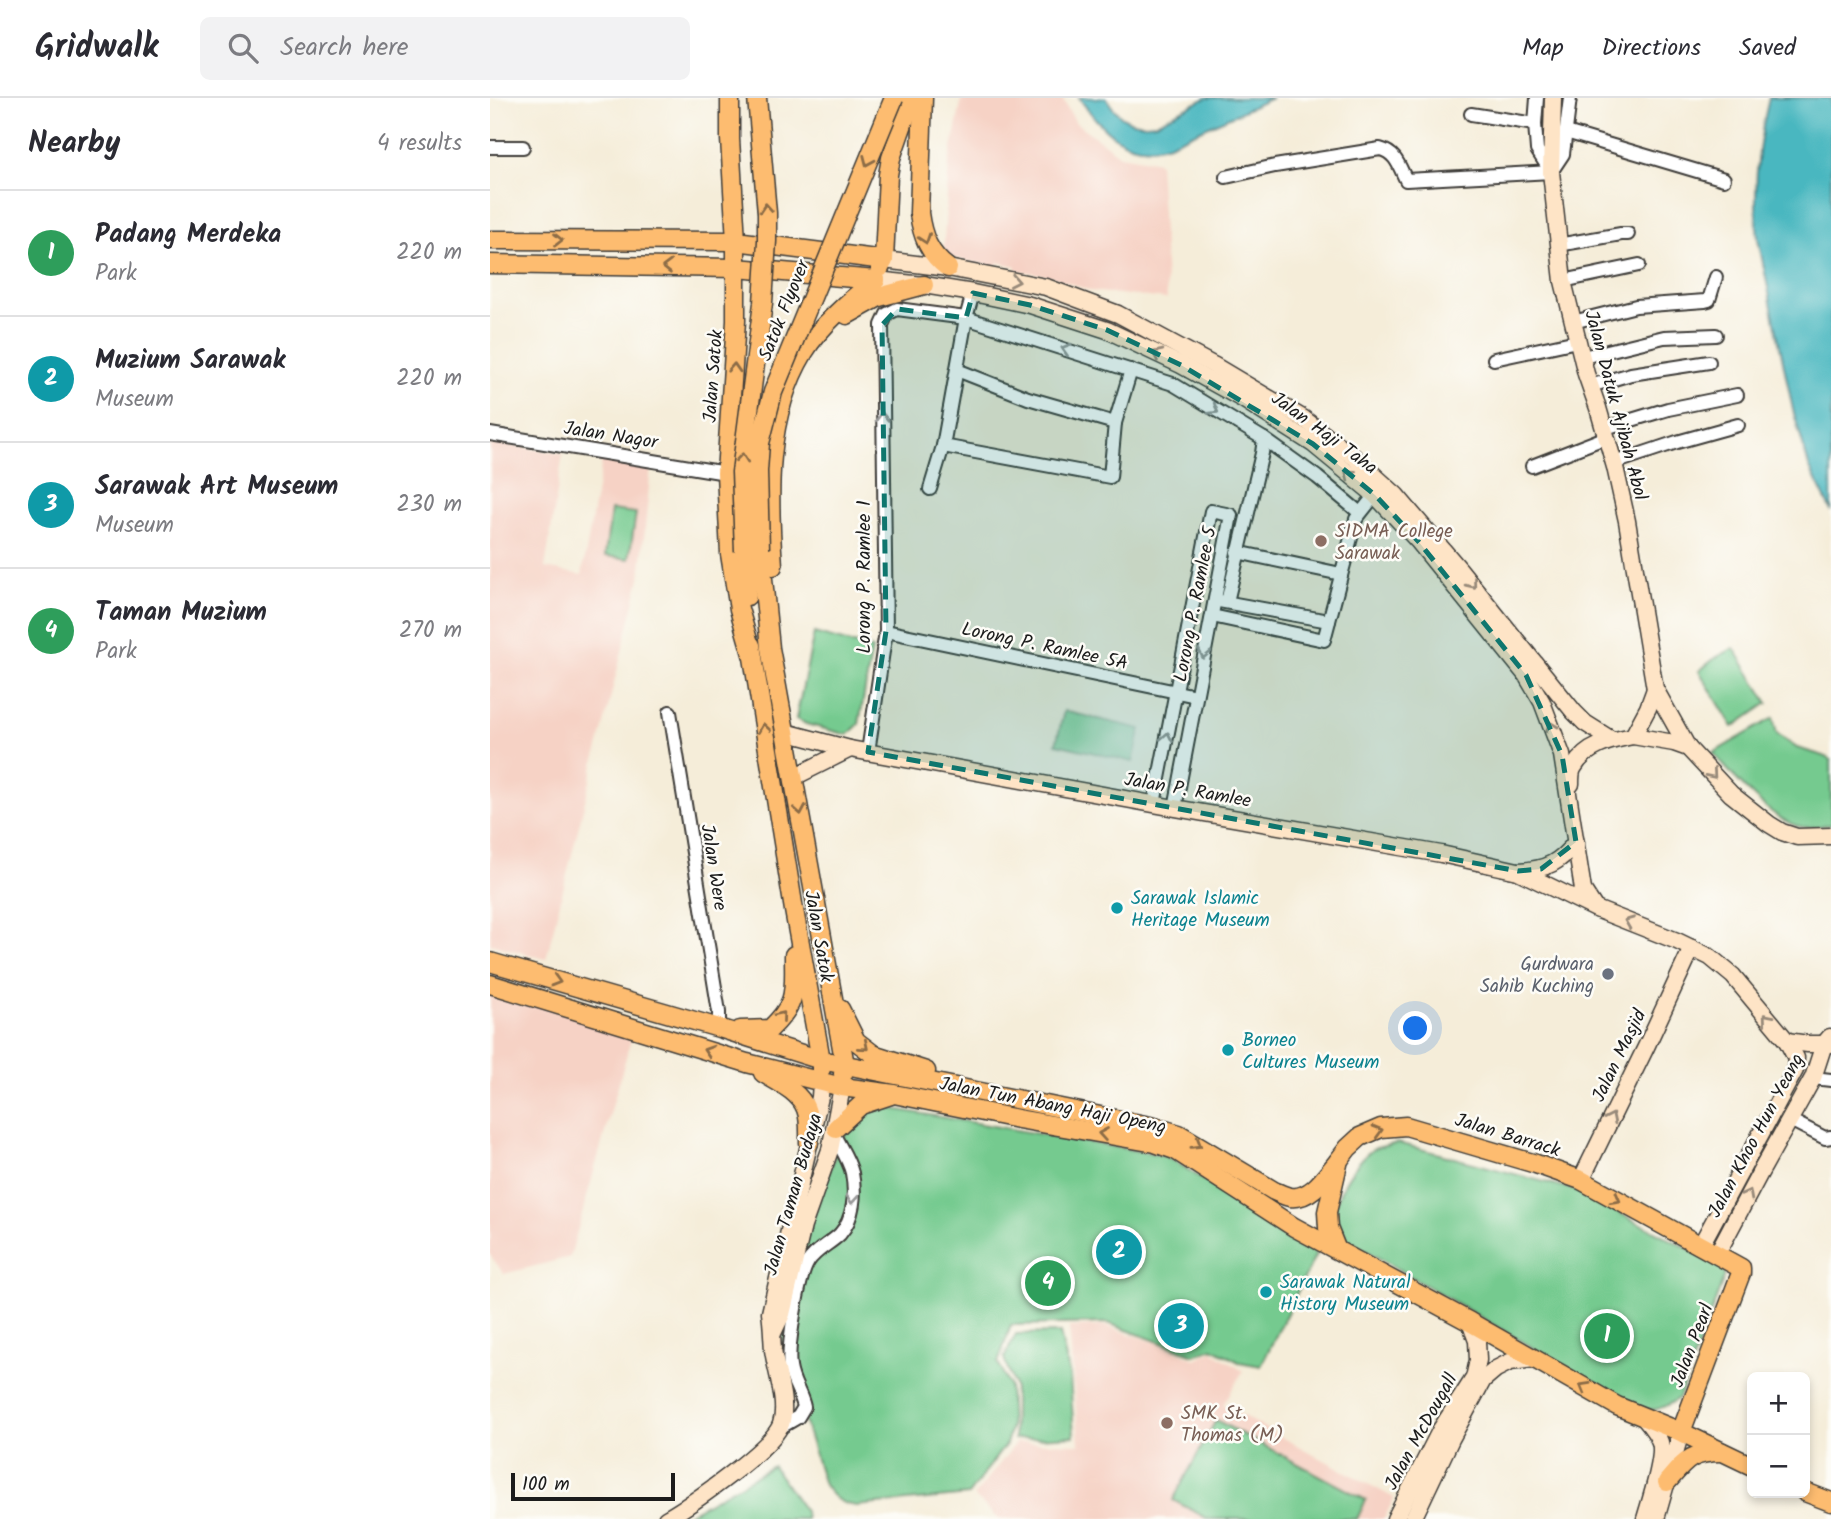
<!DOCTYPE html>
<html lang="en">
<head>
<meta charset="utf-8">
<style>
	:root { --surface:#fff; --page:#f2f2f3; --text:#2b2b33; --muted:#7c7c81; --line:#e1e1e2; --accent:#d1495b }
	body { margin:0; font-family:Kalam,sans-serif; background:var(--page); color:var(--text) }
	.controls { position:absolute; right:21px; bottom:21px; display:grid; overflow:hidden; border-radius:10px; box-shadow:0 4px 10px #0003 }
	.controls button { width:63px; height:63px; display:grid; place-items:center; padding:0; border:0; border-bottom:2px solid var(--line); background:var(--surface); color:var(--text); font:35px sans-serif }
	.scale { position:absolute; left:21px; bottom:18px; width:164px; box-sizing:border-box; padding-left:7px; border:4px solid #1c1c1c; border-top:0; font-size:19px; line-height:24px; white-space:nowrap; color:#1c1c1c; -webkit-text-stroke:5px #fdfcf7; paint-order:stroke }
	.you { position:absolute; left:926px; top:931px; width:24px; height:24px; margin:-18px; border:5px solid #fff; border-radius:50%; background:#1a73e8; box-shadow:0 0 0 10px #1a73e833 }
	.badge { display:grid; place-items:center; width:46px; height:46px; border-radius:50%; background:var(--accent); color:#fff; font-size:23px; font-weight:700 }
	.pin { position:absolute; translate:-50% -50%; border:4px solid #fff; box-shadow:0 2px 7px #0006 }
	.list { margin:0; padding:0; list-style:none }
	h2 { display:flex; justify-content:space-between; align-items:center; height:91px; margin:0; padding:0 28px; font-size:30px }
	h2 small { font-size:23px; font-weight:400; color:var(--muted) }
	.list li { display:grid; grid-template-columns:46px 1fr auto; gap:21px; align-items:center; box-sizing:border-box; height:126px; padding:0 28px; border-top:2px solid var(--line) }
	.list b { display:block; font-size:26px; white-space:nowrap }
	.list p { margin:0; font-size:23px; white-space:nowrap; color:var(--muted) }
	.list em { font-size:23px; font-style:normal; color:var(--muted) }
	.icon { flex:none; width:38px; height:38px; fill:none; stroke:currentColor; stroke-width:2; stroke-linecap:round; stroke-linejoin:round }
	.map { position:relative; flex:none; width:1341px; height:1421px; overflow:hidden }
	header { display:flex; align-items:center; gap:42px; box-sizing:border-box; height:98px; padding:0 35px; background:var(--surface); border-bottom:2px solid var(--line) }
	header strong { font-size:33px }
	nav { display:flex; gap:38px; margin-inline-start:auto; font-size:24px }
	.search { width:490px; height:63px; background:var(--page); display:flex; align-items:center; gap:18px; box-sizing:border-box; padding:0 24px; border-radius:10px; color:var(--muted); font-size:26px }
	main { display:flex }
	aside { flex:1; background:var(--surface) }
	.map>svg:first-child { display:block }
</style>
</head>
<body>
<header>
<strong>Gridwalk</strong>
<div class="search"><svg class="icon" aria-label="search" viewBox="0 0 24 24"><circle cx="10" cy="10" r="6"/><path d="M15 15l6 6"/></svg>Search here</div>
<nav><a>Map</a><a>Directions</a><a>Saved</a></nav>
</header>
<main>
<aside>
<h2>Nearby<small>4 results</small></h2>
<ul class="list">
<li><span class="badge" style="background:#2e9e5b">1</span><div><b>Padang Merdeka</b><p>Park</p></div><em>220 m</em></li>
<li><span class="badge" style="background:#0f9aa8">2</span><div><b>Muzium Sarawak</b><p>Museum</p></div><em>220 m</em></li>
<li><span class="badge" style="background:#0f9aa8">3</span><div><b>Sarawak Art Museum</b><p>Museum</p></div><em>230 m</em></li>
<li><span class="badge" style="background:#2e9e5b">4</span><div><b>Taman Muzium</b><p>Park</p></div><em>270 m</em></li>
</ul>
</aside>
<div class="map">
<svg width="1341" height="1421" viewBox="0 0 1341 1421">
	<rect width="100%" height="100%" fill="#fdfcf7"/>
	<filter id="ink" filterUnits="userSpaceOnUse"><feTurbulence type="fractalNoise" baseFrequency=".0143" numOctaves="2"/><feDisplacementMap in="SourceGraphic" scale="14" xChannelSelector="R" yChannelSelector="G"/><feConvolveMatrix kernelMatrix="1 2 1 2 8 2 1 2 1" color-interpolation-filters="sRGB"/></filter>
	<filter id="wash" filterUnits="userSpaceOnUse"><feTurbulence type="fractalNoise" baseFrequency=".00686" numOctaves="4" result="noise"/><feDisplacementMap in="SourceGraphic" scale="28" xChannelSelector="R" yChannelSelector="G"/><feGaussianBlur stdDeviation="1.57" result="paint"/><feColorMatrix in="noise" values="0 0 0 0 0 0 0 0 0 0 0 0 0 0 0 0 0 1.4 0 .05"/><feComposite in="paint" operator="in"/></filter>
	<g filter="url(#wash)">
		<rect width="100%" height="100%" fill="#f5edd9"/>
		<g fill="#f6d2c5">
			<polygon points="472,0 572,0 586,25 630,57 669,64 677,201 601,193 560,178 526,172 526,168 508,164 507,169 453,158 459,65"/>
			<polygon points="0,344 73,356 55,470 92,477 112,362 161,369 150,480 56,861 0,846"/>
			<polygon points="0,892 143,934 80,1159 14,1176 0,1157"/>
			<polygon points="616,1228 667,1245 705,1261 722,1253 753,1273 733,1307 904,1400 894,1421 509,1421 484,1398 527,1344 589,1346 579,1229"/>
		</g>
		<g fill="#74ca8f" stroke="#487356" stroke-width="2">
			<polygon points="121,412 146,415 139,461 115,458"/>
			<polygon points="324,535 382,551 369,626 358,637 316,626 306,621"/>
			<polygon points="1244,550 1278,605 1243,629 1209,573 1225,560"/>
			<polygon points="574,613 651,631 643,664 566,646"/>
			<path d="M1283,620L1287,636L1307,650L1334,658L1341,662V727C1332,727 1322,730 1313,729C1285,727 1241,676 1223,655Z"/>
			<path d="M398,1010L672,1057L683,1062L826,1156L771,1268L749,1264L723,1250L704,1257L618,1225L521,1227L508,1265L519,1288L521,1329L516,1346L478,1397L366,1408C349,1405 344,1401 334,1387L296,1264L293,1239L296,1213L317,1136L344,1061L359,1027L376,1014Z"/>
			<path d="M908,1045L1085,1092L1232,1168L1235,1177L1189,1300C1167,1315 1160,1315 1136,1304L853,1139C850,1132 845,1121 845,1113C846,1094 869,1058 886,1050C893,1048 901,1047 908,1045Z"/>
			<polygon points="570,1235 580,1278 584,1338 524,1341 524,1288 514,1260 526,1236"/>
			<polygon points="726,1322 876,1402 867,1421 718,1421 683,1402"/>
			<polygon points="283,1368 315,1414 316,1421 189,1421"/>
		</g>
		<g fill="#48b7c0" stroke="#326a6e" stroke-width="2">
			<path d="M589,0H616L623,10L632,19L642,24L655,26L666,25L716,0H782L679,46C636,60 612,31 589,0Z"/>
			<path d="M1279,0H1341V413L1319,368L1303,312L1268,141C1263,93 1267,47 1279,0Z"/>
		</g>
	</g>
	<g filter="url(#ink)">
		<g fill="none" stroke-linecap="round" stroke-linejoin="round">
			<g stroke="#3d3b38" stroke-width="16">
				<g id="street">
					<polyline points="1047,0 1045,26 1047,52 1061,74"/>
					<polyline points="981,16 1045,26"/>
					<polyline points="1076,34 1234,81"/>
					<polyline points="0,49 33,49"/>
					<polyline points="1061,74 1073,56 1080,0"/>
					<path d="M736,79L785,68L890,51C906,55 909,68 916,82L1061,74"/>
					<polyline points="1068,147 1131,136 1138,136"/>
					<polyline points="1073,183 1149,167"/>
					<polyline points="1083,224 1146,208 1215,203 1219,202 1226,179"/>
					<polyline points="1093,259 1174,239 1226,237"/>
					<polyline points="1004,261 1087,243"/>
					<polyline points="467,272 538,300 625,325"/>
					<polyline points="1100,288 1141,276 1219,264"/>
					<polyline points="1115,330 1178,311 1247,297"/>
					<polyline points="0,336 236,375"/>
					<polyline points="453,348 620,379 625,325 641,272"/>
					<polyline points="1124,365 1187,344 1248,327"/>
					<polyline points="1042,368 1117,339"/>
					<polyline points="440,391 453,348 476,220 483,195"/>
					<polyline points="747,454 851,476"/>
					<polyline points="729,503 839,523"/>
					<polyline points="737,504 772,355 774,341"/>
					<polyline points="722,518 834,542 866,421 885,397"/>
					<polyline points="396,533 706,598"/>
					<polyline points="180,614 229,914 229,930"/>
					<polyline points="378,654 396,533 392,227 397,216 407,211 476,220 683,286 774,341 827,379 870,415"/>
					<polyline points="664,706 721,413 741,417 685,710"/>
					<polyline points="1323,980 1341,982"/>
					<polyline points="1300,1022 1335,1040 1341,1039"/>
					<path d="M289,1330L308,1319L314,1309C311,1295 302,1284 300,1269C297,1251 308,1180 318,1164C325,1152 340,1146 350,1136C364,1120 366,1096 362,1075C359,1062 350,1049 344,1037"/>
				</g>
			</g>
			<g stroke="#3d3b38" stroke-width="19">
				<g id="secondary">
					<polyline points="1063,0 1061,74 1073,183 1096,276 1108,310 1125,369 1137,423 1165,591 1198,650"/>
					<polyline points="394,162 458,170 556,189 628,216 723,267 814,321 865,360 906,397 970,472 1084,614 1095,625 1122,642"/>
					<polyline points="386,182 434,187 483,195 540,207 617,232 691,267 754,302 823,346 885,397 928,443 1036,577 1052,604 1072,657 1093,792 1104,809"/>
					<polyline points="299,635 360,651 685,710 951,756 1028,773 1106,811 1187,843 1220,859 1243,878 1297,943 1318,946 1341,946"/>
					<polyline points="1143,638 1184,645 1198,650 1241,696 1279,726 1292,734 1307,739 1341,738"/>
					<polyline points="304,679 360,651"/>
					<path d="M1081,686C1081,680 1081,673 1084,669C1096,648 1121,642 1143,638L1158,610L1165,591"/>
					<path d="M1030,773C1057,771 1069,765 1086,744"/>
					<polyline points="1091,1082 1156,949 1202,850"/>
					<polyline points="1211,1147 1305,972 1306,960 1297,943"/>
					<polyline points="1227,1156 1270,1075 1323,980 1334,946 1340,939"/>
					<polyline points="283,1235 292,1216 313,1128 340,1052 352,989"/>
					<path d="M1154,1320C1160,1327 1167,1335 1170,1344C1175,1360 1160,1403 1155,1421"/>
					<path d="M176,1421C200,1407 283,1350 291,1326C298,1305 286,1274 283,1252C282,1240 282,1227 280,1215L330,999L331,984"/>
					<polyline points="905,1421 951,1331 984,1280 988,1262 987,1243 980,1224"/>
					<polyline points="923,1421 961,1341 993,1282 1006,1271 1020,1264 1045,1261"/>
					<polyline points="1166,1421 1191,1334"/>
				</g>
			</g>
			<g stroke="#3d3b38" stroke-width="21">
				<g id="primary">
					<polyline points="240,0 240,41 246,143 246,223 236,375 240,456 249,511 262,556"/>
					<path d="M433,0L429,115C432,138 439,156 458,170"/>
					<polyline points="0,142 246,143 394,162"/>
					<polyline points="0,166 246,170 386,182"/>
					<polyline points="390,170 394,162 398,77 401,60 422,0"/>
					<polyline points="357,217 389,199 434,187"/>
					<polyline points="270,451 280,550 355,967 353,976"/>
					<polyline points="254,453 257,498"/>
					<path d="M283,468C278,396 275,318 314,254C329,229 362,200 386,182"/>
					<polyline points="261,547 304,812 331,962 331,971"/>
					<path d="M0,864L229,930L331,962L665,1029L689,1036L784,1093C789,1095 795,1098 800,1099C822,1102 837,1076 849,1062"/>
					<polyline points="0,886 257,965 352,989 404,996 528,1021 665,1045 685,1052 804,1129 980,1224 1127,1308 1191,1334 1262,1368"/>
					<polyline points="350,911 366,943 383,956 436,973"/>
					<path d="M250,932L280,931C308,904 304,894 304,857"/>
					<path d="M273,975C288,984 310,994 316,1011C320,1021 319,1034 319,1045"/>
					<polyline points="346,1030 371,1007 401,997"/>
					<polyline points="846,1150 838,1130 837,1114 849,1062 858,1050 870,1039 891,1030 916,1028 1046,1066 1091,1082 1251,1170 1251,1175 1191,1334"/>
					<path d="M1177,1384C1196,1362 1201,1354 1232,1354"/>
					<polyline points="1315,1394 1341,1404"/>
				</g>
			</g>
			<use href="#street" stroke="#fff" stroke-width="12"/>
			<use href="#secondary" stroke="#fee4c6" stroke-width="16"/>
			<use href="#primary" stroke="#fdbc70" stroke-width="18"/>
			<g stroke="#3d3b38" stroke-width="21" stroke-linecap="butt">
				<g id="primary-bridge">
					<polyline points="270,451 268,373 270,345 283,294 404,0"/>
					<polyline points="254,453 251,374 273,205 277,143 277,115 267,0"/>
				</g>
			</g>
			<use href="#primary-bridge" stroke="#fdbc70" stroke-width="18"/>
		</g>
		<defs><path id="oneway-chevron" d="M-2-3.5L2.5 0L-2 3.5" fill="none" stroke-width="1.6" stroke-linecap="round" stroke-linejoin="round" transform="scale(1.75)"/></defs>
		<g stroke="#8c6c46">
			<use href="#oneway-chevron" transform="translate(378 63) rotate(113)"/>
			<use href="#oneway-chevron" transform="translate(276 110) rotate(-94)"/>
			<use href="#oneway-chevron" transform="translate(435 141) rotate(71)"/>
			<use href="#oneway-chevron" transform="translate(68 142)"/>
			<use href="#oneway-chevron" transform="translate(177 169) rotate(-179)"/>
			<use href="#oneway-chevron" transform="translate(244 270) rotate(-87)"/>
			<use href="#oneway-chevron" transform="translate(252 360) rotate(-84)"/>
			<use href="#oneway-chevron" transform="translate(274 630) rotate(-99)"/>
			<use href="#oneway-chevron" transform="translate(310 712) rotate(80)"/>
			<use href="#oneway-chevron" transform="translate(66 883) rotate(16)"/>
			<use href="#oneway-chevron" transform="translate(291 918) rotate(-50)"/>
			<use href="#oneway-chevron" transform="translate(374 948) rotate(41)"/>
			<use href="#oneway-chevron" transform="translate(218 953) rotate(-162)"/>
			<use href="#oneway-chevron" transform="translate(888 1033) rotate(-16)"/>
			<use href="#oneway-chevron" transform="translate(613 1036) rotate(-170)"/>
			<use href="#oneway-chevron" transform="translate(707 1046) rotate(31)"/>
			<use href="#oneway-chevron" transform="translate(1126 1101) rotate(29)"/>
			<use href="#oneway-chevron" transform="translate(1094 1289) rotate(-150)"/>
		</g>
		<g stroke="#988a7a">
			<use href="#oneway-chevron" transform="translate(525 183) rotate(11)"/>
			<use href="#oneway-chevron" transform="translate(667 256) rotate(-154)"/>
			<use href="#oneway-chevron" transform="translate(859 376) rotate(-141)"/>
			<use href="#oneway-chevron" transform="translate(982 486) rotate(51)"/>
			<use href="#oneway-chevron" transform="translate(1061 628) rotate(-111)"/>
			<use href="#oneway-chevron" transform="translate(1222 676) rotate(49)"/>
			<use href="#oneway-chevron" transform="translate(1139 824) rotate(-158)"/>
			<use href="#oneway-chevron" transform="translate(1277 920) rotate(-131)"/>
			<use href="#oneway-chevron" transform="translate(1121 1020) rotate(-64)"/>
			<use href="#oneway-chevron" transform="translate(1258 1096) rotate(-62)"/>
		</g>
		<g stroke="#999">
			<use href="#oneway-chevron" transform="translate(576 251) rotate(-163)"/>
			<use href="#oneway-chevron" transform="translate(724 312) rotate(31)"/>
			<use href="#oneway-chevron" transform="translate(392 319) rotate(-91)"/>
			<use href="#oneway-chevron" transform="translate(714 556) rotate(101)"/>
			<use href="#oneway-chevron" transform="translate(677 639) rotate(-79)"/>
			<use href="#oneway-chevron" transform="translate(362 1101) rotate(95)"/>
		</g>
	</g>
	<path fill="#0f766e" fill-opacity="0.2" stroke="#0f766e" stroke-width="5" stroke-dasharray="14 9" stroke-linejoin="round" d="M483,195L540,207L617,232L691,267L823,346L885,397L928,443L1036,577L1072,657L1086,744L1051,771L1028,773L378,654L396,533L392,227L407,211L476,220Z"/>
	<g fill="#8d6e63" stroke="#fdfcf7" stroke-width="2.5">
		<circle cx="831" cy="443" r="7"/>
		<circle cx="677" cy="1325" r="7"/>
	</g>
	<g fill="#0f9aa8" stroke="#fdfcf7" stroke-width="2.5">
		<circle cx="627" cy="810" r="7"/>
		<circle cx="738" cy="952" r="7"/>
		<circle cx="776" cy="1194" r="7"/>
	</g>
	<circle fill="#6b7280" stroke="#fdfcf7" stroke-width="2.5" cx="1118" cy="876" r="7"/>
	<g text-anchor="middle" stroke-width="5" stroke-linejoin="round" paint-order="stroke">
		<g font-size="19" fill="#1c1c1c" stroke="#fdfcf7">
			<text transform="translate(293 212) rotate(-68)" y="7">Satok Flyover</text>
			<text transform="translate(222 278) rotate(-86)" y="7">Jalan Satok</text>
			<text transform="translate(1127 307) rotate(75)" y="7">Jalan Datuk Ajibah Abol</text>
			<text transform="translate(835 334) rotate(36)" y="7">Jalan Haji Taha</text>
			<text transform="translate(121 336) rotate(9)" y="7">Jalan Nagor</text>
			<text transform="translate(373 479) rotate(-90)" y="7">Lorong P. Ramlee 1</text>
			<text transform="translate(704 506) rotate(-79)" y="7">Lorong P. Ramlee 5</text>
			<text transform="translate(555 547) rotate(12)" y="7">Lorong P. Ramlee 5A</text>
			<text transform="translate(698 691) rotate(10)" y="7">Jalan P. Ramlee</text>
			<text transform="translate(225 769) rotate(81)" y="7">Jalan Were</text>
			<text transform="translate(330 838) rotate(80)" y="7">Jalan Satok</text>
			<text transform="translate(1128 957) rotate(-64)" y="7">Jalan Masjid</text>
			<text transform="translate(563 1006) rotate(11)" y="7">Jalan Tun Abang Haji Openg</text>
			<text transform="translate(1018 1036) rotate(17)" y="7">Jalan Barrack</text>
			<text transform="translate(1265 1037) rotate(-62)" y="7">Jalan Khoo Hun Yeang</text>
			<text transform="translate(302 1096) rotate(-74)" y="7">Jalan Taman Budaya</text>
			<text transform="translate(1201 1247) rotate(-69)" y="7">Jalan Pearl</text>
			<text transform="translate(930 1333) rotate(-61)" y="7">Jalan McDougall</text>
		</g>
		<g font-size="19" fill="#785e54" stroke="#fdfcf7" text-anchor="start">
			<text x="845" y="439">SIDMA College<tspan x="845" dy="22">Sarawak</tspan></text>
			<text x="691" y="1321">SMK St.<tspan x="691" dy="22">Thomas (M)</tspan></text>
		</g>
		<g font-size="19" fill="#0d838f" stroke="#fdfcf7" text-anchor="start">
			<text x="641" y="806">Sarawak Islamic<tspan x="641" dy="22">Heritage Museum</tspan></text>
			<text x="752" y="948">Borneo<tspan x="752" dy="22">Cultures Museum</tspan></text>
			<text x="790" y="1190">Sarawak Natural<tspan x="790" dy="22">History Museum</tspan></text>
		</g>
		<g font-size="19" fill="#5b616d" stroke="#fdfcf7" text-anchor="end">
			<text x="1104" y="872">Gurdwara<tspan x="1104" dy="22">Sahib Kuching</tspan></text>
		</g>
	</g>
</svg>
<div class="controls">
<button>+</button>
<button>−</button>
</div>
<div class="scale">100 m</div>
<div class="you"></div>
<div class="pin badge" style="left:1117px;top:1238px;background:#2e9e5b">1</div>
<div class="pin badge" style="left:629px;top:1154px;background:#0f9aa8">2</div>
<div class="pin badge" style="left:691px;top:1228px;background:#0f9aa8">3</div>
<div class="pin badge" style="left:558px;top:1185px;background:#2e9e5b">4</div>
</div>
</main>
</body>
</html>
